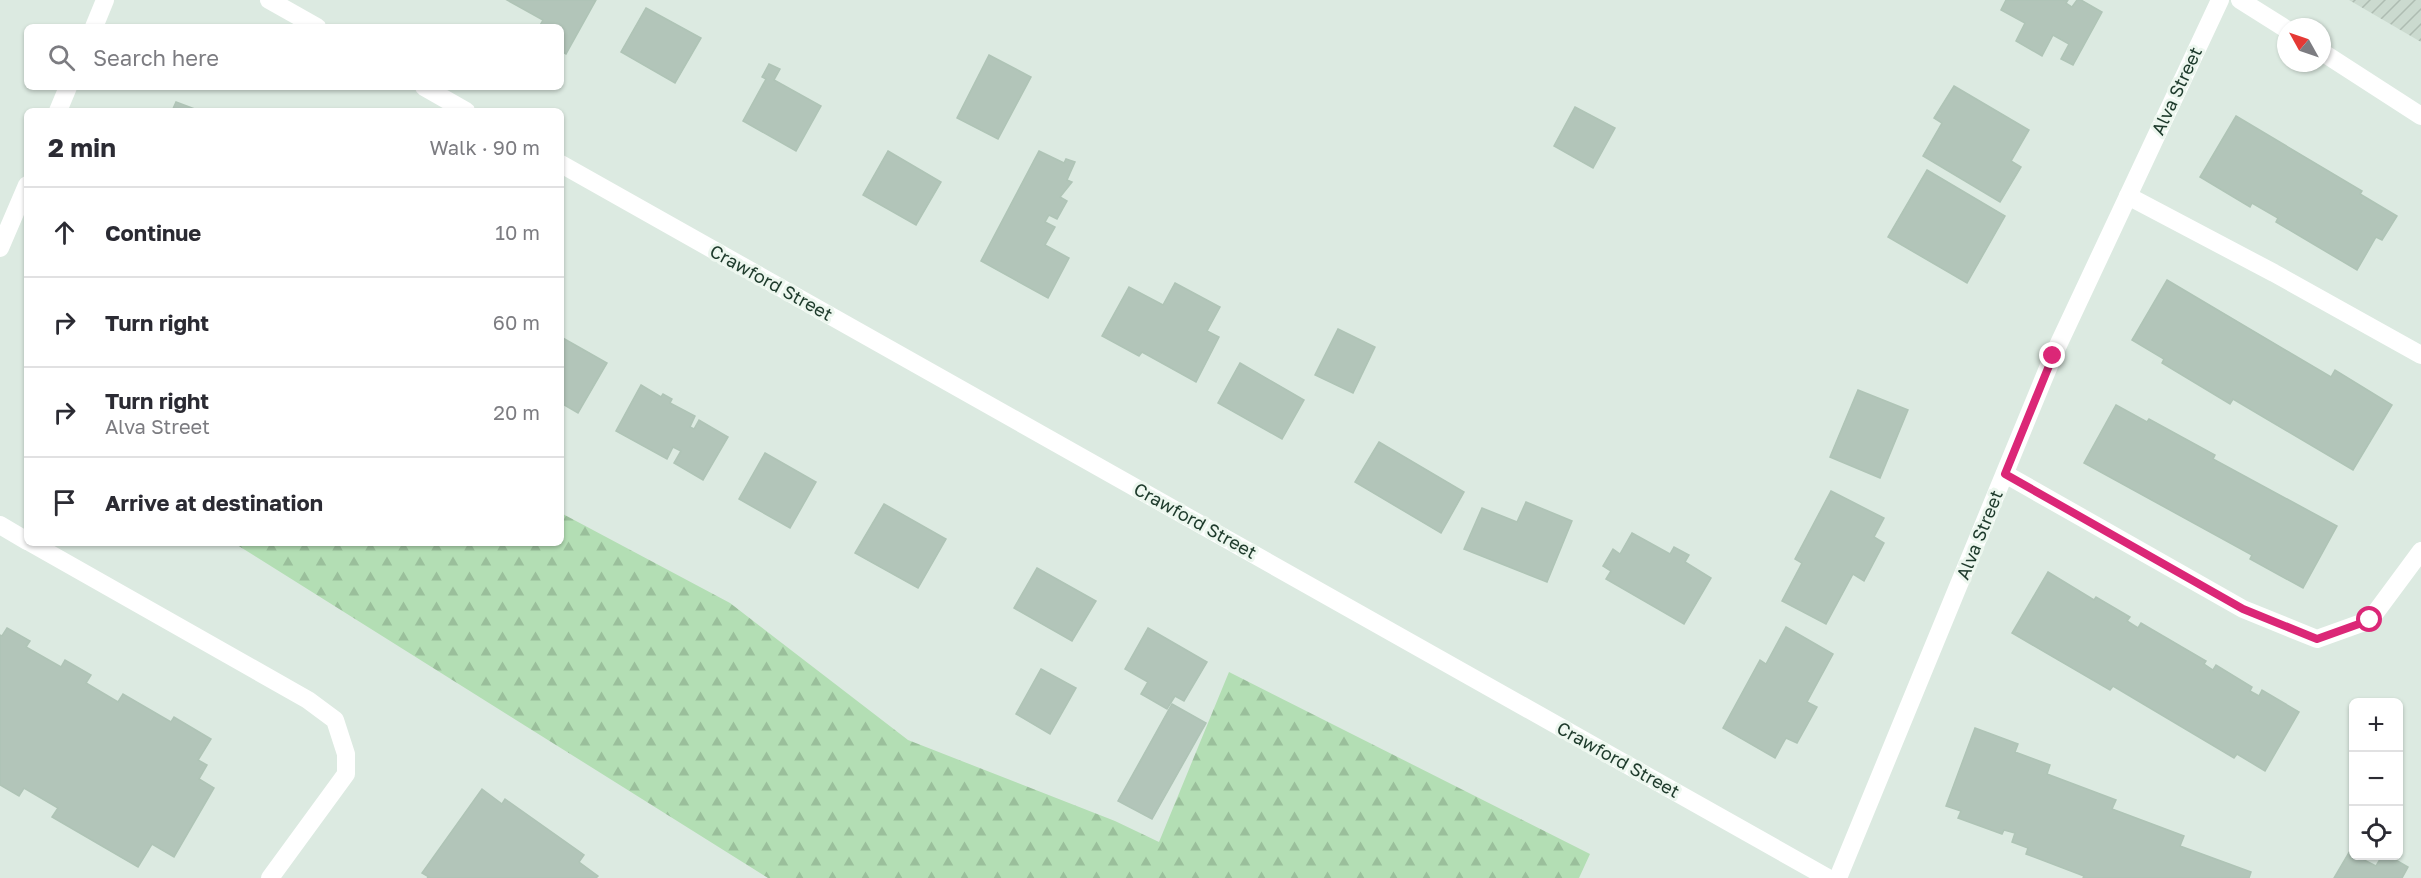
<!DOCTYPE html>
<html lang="en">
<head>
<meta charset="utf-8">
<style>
	:root { --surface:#fff; --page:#f2f2f3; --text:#2b2b33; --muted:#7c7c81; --line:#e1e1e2 }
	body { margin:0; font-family:"Golos Text",sans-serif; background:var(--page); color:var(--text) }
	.controls { position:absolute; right:18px; bottom:18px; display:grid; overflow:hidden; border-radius:9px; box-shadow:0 2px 4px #0004 }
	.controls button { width:54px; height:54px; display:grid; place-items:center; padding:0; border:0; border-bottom:2px solid var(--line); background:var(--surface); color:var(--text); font:30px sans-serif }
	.compass { position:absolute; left:2277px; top:18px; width:54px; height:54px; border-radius:50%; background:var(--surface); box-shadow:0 2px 4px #0004; rotate:310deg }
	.stop { position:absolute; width:18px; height:18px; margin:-14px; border:4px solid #db2777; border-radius:50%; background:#fff }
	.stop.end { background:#db2777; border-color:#fff; box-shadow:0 2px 6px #0008 }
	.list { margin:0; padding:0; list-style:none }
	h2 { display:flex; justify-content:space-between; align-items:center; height:78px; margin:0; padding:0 24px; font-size:26px }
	h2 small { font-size:20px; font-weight:400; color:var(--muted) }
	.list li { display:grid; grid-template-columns:39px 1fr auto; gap:18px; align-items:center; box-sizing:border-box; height:90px; padding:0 24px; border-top:2px solid var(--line) }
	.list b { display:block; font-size:22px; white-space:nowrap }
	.list p { margin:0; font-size:20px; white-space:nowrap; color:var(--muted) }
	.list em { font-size:20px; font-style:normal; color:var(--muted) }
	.icon { flex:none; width:33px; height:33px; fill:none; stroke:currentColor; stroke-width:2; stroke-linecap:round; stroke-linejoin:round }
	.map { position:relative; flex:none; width:2421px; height:878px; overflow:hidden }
	.search { position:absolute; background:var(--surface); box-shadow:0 2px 4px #0004; left:24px; top:24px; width:540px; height:66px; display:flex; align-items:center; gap:15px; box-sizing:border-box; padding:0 21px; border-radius:9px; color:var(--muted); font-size:22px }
	.panel { position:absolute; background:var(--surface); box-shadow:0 2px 4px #0004; left:24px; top:108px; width:540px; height:438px; border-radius:9px }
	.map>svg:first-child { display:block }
</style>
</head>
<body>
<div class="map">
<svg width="2421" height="878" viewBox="0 0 2421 878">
	<defs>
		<pattern id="industrial-furrows" width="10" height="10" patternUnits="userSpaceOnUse" patternTransform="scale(1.5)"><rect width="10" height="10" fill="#cbdacf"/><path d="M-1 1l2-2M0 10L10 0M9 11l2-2" fill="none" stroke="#aebcb2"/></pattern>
		<pattern id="forest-firs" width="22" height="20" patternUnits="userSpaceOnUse" patternTransform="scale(1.5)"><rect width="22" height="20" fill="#b3deb4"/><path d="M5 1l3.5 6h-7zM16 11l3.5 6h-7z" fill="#9abf9b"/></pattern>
	</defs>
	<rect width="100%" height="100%" fill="#dceae1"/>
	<polygon fill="url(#industrial-furrows)" points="2349,0 2421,0 2421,42"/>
	<polygon fill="url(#forest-firs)" points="561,513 730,603 908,740 1115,821 1159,842 1229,672 1590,854 1579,878 768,878 234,543 561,543"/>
	<g fill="#b2c5b9" stroke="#afc4b6" stroke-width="1.5">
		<polygon points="507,0 596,0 566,54 561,51 561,27 539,27 543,20"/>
		<polygon points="2006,0 2068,0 2066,3 2072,7 2077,0 2081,0 2102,12 2073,65 2061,59 2069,44 2053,35 2042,56 2016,41 2025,23 2001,10"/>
		<polygon points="646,8 701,38 675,83 621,52"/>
		<polygon points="989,55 1031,77 998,139 957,118"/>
		<polygon points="769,64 780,69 774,80 821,106 796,151 743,121 766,79 762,77"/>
		<polygon points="1954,86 2029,130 2011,161 2021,167 2000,202 1923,156 1942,123 1934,118"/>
		<polygon points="176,102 200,111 172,111"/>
		<polygon points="1575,107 1615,128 1593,168 1554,146"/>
		<polygon points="2236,116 2362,191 2360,194 2397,216 2382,240 2376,237 2357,270 2276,222 2278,218 2252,203 2250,207 2200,177"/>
		<polygon points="888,151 941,182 916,225 863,195"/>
		<polygon points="1039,151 1064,163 1066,159 1075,162 1067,180 1072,182 1060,197 1067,201 1057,219 1049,215 1045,222 1055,227 1045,245 1069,258 1048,298 981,261"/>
		<polygon points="1927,170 2005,216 1967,283 1888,237"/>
		<polygon points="2167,280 2331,377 2335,370 2392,405 2353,470 2233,399 2230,404 2162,363 2164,359 2132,340"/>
		<polygon points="1175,283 1220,307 1207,331 1219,337 1196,382 1142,352 1139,356 1102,336 1129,287 1163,305"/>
		<polygon points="1338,329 1375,347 1353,393 1315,375"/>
		<polygon points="561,337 607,363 578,413 561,403"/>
		<polygon points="1240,363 1304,400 1282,439 1218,403"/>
		<polygon points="641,385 661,397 663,394 672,399 670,403 695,416 690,427 694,429 699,420 728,437 703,480 674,463 681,451 673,447 667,459 616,431"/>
		<polygon points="1858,390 1908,410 1880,478 1830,457"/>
		<polygon points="2116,405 2147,422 2149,419 2215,455 2213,459 2337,526 2303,588 2250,559 2252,555 2084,463"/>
		<polygon points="1379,442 1464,492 1441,533 1355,482"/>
		<polygon points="765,453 816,482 790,528 739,499"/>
		<polygon points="1831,491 1884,518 1874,537 1884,543 1864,581 1853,574 1826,624 1782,601 1802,563 1795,559"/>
		<polygon points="1526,502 1572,521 1547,582 1464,549 1482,508 1517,522"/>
		<polygon points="884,504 946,539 918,588 855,553"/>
		<polygon points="1632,533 1670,554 1674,547 1689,555 1685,562 1711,578 1684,624 1606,579 1611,571 1603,566 1613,549 1620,554"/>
		<polygon points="1037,568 1096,601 1072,641 1014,608"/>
		<polygon points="2048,572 2094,600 2096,597 2130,617 2127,621 2138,628 2141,623 2206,661 2204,664 2213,670 2216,665 2252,687 2250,691 2259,696 2262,690 2299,712 2265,771 2237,754 2234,758 2113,686 2110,690 2012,633"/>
		<polygon points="1786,627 1833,654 1807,702 1817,707 1797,743 1786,738 1775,758 1723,728 1760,660 1766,664"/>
		<polygon points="7,628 30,641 26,647 61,667 65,660 91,675 86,683 118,702 123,694 171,722 174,717 211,739 198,760 207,765 199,779 214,788 174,857 152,844 138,867 52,817 58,808 24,788 19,796 0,785 0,635 2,636"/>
		<polygon points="1148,628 1207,662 1184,701 1175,696 1167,709 1141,694 1148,682 1125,669"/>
		<polygon points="1041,669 1076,688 1050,734 1016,714"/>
		<polygon points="1172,704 1206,723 1152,819 1118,801"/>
		<polygon points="1975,728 2018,744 2015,752 2050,765 2047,774 2116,800 2112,809 2184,836 2180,846 2251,872 2249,878 2083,878 2084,876 2026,854 2028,848 2012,842 2015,833 2004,830 2002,834 1958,818 1961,811 1946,806"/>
		<polygon points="482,789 502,804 505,799 584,855 579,862 598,876 596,878 427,878 429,877 422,873"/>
		<polygon points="2354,844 2354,856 2366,856 2364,860 2376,866 2382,856 2389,856 2408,867 2402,878 2334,878"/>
	</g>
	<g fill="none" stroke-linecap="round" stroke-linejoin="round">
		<g stroke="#fff" stroke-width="18">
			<polyline points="269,0 317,27"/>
			<polyline points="2240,0 2286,29"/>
			<polyline points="94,27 105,0"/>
			<polyline points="2322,52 2421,116"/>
			<polyline points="424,87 466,111"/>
			<polyline points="58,111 68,87"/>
			<polyline points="561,164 1828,878"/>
			<polyline points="2128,196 2274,273 2421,355"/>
			<polyline points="0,248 27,185"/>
			<polyline points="2005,474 2243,609 2317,639 2370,620 2421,551"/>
			<polyline points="0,525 27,541"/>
			<polyline points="31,543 308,700 335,720 346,754 346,774 270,878"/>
			<polyline points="1838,878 2053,356 2220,0"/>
		</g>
	</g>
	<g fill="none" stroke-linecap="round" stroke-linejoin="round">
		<polyline stroke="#db2777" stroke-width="8" points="2053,356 2005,474 2243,609 2317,639 2370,620"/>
	</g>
	<g text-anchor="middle" stroke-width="6" stroke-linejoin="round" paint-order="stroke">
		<g font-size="18" fill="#1d3a2b" stroke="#edf7ef">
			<text transform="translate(2177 91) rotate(-65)" y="6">Alva Street</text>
			<text transform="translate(771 283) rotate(29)" y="6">Crawford Street</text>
			<text transform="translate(1195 521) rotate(29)" y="6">Crawford Street</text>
			<text transform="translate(1980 535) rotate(-68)" y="6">Alva Street</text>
			<text transform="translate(1618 760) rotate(29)" y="6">Crawford Street</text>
		</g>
	</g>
</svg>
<div class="controls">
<button>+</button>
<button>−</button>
<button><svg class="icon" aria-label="locate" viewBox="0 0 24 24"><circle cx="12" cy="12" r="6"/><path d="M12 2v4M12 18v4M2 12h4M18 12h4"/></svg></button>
</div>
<svg class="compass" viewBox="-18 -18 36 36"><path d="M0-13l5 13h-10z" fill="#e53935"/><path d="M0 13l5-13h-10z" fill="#7c7c81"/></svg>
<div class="stop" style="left:2370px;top:620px"></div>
<div class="stop end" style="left:2053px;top:356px"></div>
<div class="search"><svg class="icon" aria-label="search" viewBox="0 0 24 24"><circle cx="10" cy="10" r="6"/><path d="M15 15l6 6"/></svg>Search here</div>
<section class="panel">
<h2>2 min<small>Walk · 90 m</small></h2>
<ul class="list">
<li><svg class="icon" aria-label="ahead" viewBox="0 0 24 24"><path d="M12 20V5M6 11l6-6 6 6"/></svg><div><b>Continue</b></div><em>10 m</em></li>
<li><svg class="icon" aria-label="right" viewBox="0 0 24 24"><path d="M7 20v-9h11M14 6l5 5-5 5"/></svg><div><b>Turn right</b></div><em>60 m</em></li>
<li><svg class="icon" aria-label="right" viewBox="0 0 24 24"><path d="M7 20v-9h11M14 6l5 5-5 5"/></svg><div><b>Turn right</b><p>Alva Street</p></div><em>20 m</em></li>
<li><svg class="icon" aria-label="arrive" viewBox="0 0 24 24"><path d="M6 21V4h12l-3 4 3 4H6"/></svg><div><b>Arrive at destination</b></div></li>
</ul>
</section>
</div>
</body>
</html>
